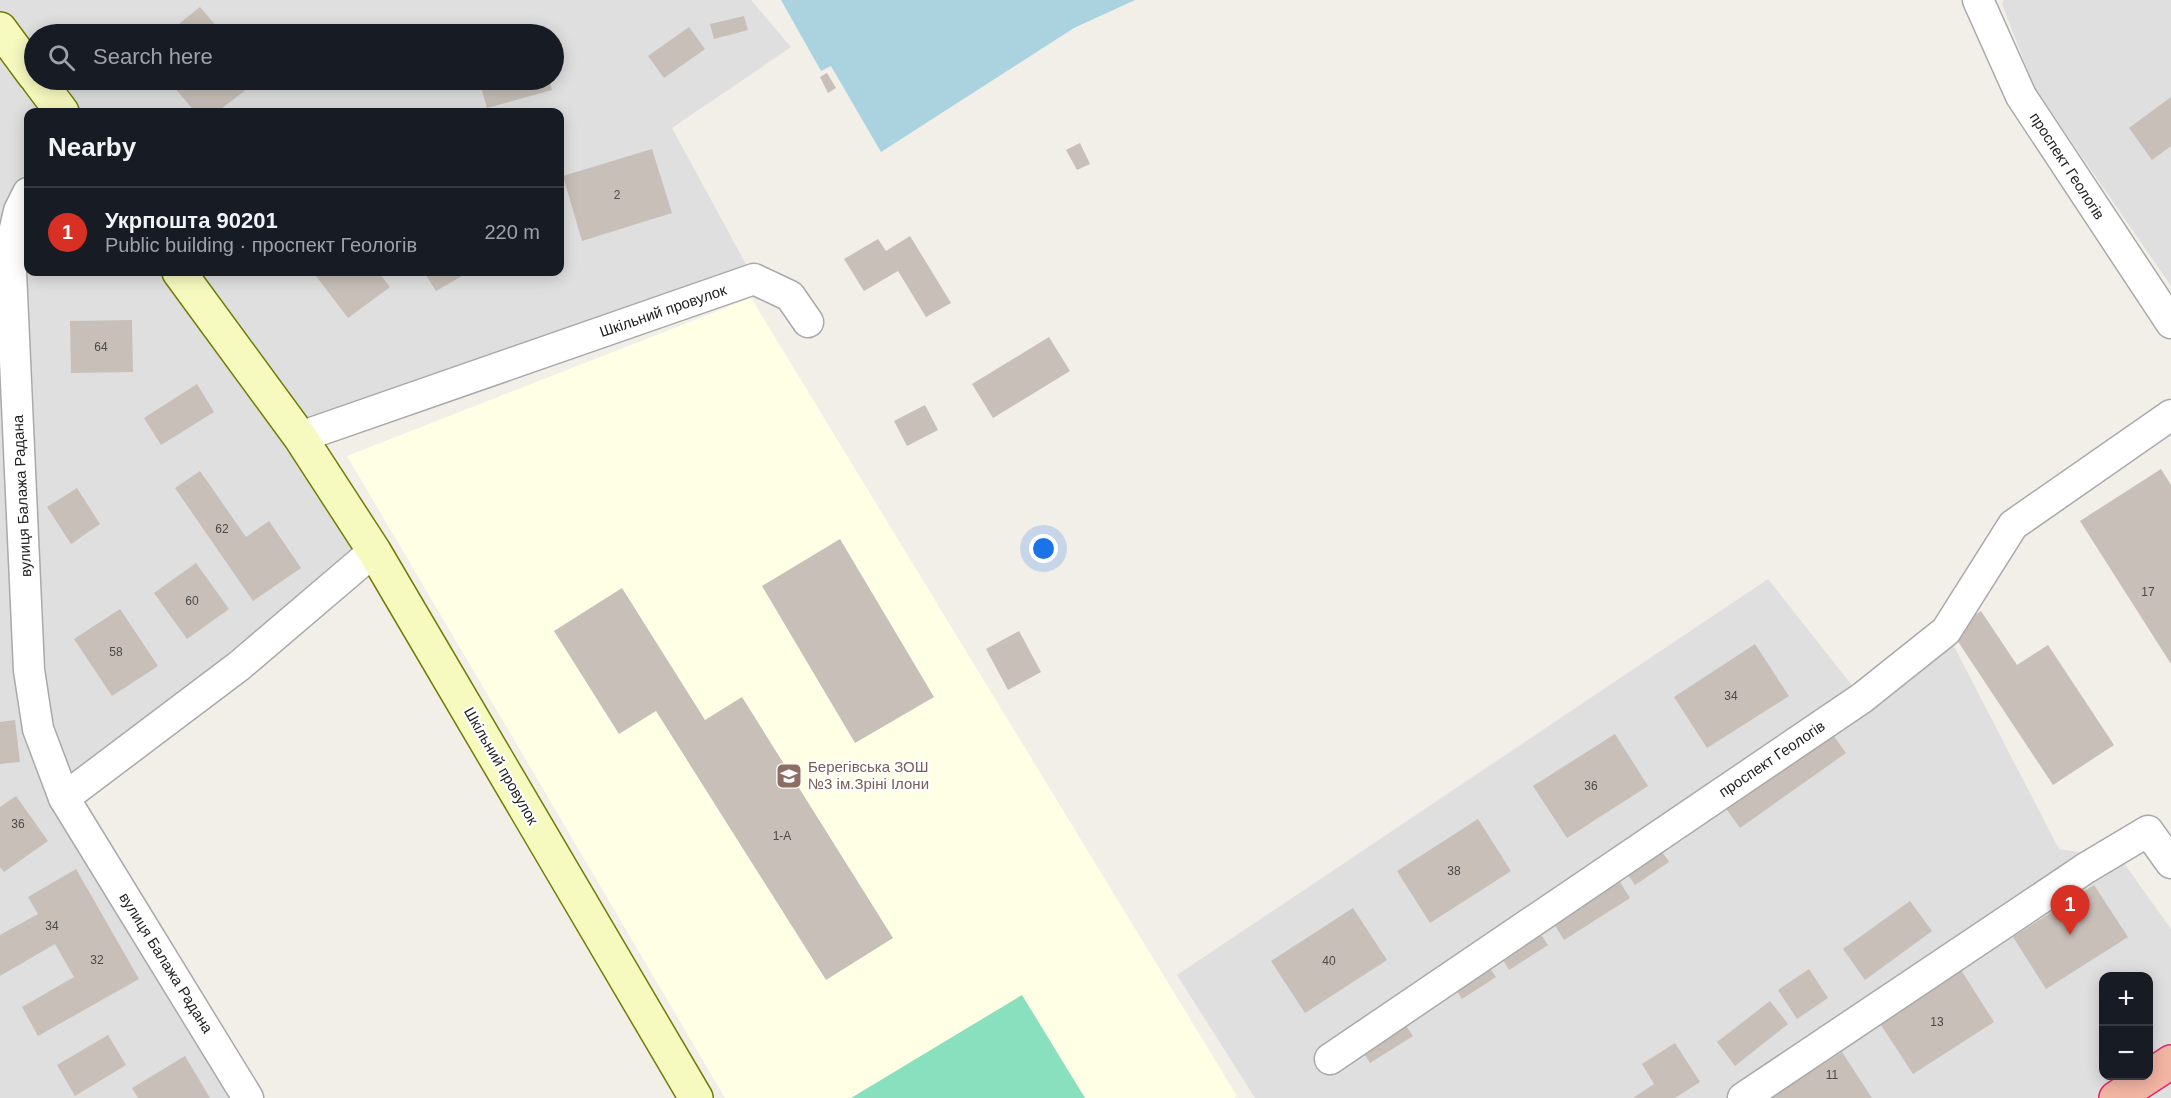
<!DOCTYPE html>
<html lang="en">
<head>
<meta charset="utf-8">
<style>
	:root { --surface:#171b24; --page:#242831; --text:#f1f3f6; --muted:#9ea1a6; --line:#363941; --accent:#d93025 }
	body { margin:0; font-family:Arial,sans-serif; background:var(--page); color:var(--text) }
	.controls { position:absolute; right:18px; bottom:18px; display:grid; overflow:hidden; border-radius:12px; box-shadow:0 3px 15px #0003 }
	.controls button { width:54px; height:54px; display:grid; place-items:center; padding:0; border:0; border-bottom:2px solid var(--line); background:var(--surface); color:var(--text); font:30px sans-serif }
	.you { position:absolute; left:1044px; top:549px; width:21px; height:21px; margin:-15px; border:4px solid #fff; border-radius:50%; background:#1a73e8; box-shadow:0 0 0 9px #1a73e833 }
	.badge { display:grid; place-items:center; width:39px; height:39px; border-radius:50%; background:var(--accent); color:#fff; font-size:20px; font-weight:700 }
	.pin { position:absolute; translate:-50% -50px; filter:drop-shadow(0 2px 3px #0008) }
	.pin::after { content:''; position:absolute; top:32px; width:21px; height:18px; background:inherit; clip-path:polygon(0 0,100% 0,50% 100%) }
	.list { margin:0; padding:0; list-style:none }
	h2 { display:flex; justify-content:space-between; align-items:center; height:78px; margin:0; padding:0 24px; font-size:26px }
	h2 small { font-size:20px; font-weight:400; color:var(--muted) }
	.list li { display:grid; grid-template-columns:39px 1fr auto; gap:18px; align-items:center; box-sizing:border-box; height:90px; padding:0 24px; border-top:2px solid var(--line) }
	.list b { display:block; font-size:22px; white-space:nowrap }
	.list p { margin:0; font-size:20px; white-space:nowrap; color:var(--muted) }
	.list em { font-size:20px; font-style:normal; color:var(--muted) }
	.icon { flex:none; width:33px; height:33px; fill:none; stroke:currentColor; stroke-width:2; stroke-linecap:round; stroke-linejoin:round }
	.map { position:relative; flex:none; width:2171px; height:1098px; overflow:hidden }
	.search { position:absolute; background:var(--surface); box-shadow:0 3px 15px #0003; left:24px; top:24px; width:540px; height:66px; display:flex; align-items:center; gap:15px; box-sizing:border-box; padding:0 21px; border-radius:33px; color:var(--muted); font-size:22px }
	.panel { position:absolute; background:var(--surface); box-shadow:0 3px 15px #0003; left:24px; top:108px; width:540px; height:168px; border-radius:12px }
	.map>svg:first-child { display:block }
</style>
</head>
<body>
<div class="map">
<svg width="2171" height="1098" viewBox="0 0 2171 1098">
	<rect width="100%" height="100%" fill="#f2efe9"/>
	<g fill="#e0dfdf" fill-rule="evenodd">
		<path d="M0,0H751L791,47L672,128L754,279L300,437L374,551L64,798L248,1098H0ZM34,34H554V80H34ZM28,112H560V272H28Z"/>
		<polygon points="2004,0 2171,0 2171,286 2034,87 2002,4"/>
		<path d="M1768,579L1862,698L1946,631L2059,849L2121,859L2171,929V1098H1255L1177,975ZM2104,976H2148V1076H2104Z"/>
	</g>
	<polygon fill="#ffffe5" points="751,298 1237,1096 1234,1098 725,1098 347,456"/>
	<polygon fill="#88e0be" points="1022,995 1085,1098 851,1098"/>
	<polygon fill="#aad3df" points="781,0 1135,0 1074,28 881,152 831,66 821,71"/>
	<g fill="#c7bfb8">
		<polygon points="200,7 223,34 166,34"/>
		<polygon points="744,16 748,30 714,39 710,24"/>
		<polygon points="689,27 705,49 664,78 648,56"/>
		<polygon points="827,73 836,88 828,93 820,77"/>
		<polygon points="168,80 259,80 217,112 195,112"/>
		<polygon points="479,80 549,80 552,90 487,108"/>
		<polygon points="2171,97 2171,146 2152,160 2129,128"/>
		<polygon points="1080,143 1090,164 1077,170 1066,150"/>
		<polygon points="652,149 672,213 582,241 563,176"/>
		<polygon points="910,236 951,303 926,317 898,271 864,291 844,259 878,239 886,251"/>
		<polygon points="313,272 378,272 390,287 348,318"/>
		<polygon points="424,272 469,272 436,291"/>
		<polygon points="132,320 133,372 71,373 70,321"/>
		<polygon points="1049,337 1070,371 993,418 972,384"/>
		<polygon points="197,384 214,412 161,445 144,418"/>
		<polygon points="925,405 938,430 907,446 894,421"/>
		<polygon points="2161,469 2171,485 2171,664 2080,521"/>
		<polygon points="200,471 246,537 269,521 301,568 253,601 175,488"/>
		<polygon points="77,488 100,524 71,544 47,507"/>
		<polygon points="840,539 934,697 855,743 762,586"/>
		<polygon points="196,563 229,609 187,639 154,593"/>
		<polygon points="622,588 705,720 742,697 893,938 826,980 656,711 619,734 554,631"/>
		<polygon points="120,609 158,666 112,696 74,639"/>
		<polygon points="1981,611 2017,665 2048,645 2114,745 2053,785 1951,631"/>
		<polygon points="1019,631 1041,672 1008,690 986,649"/>
		<polygon points="1755,644 1789,696 1707,748 1674,697"/>
		<polygon points="15,720 20,762 0,764 0,722"/>
		<polygon points="1828,728 1846,753 1740,828 1722,803"/>
		<polygon points="1615,734 1648,786 1567,838 1533,786"/>
		<polygon points="16,796 48,841 4,872 0,867 0,807"/>
		<polygon points="1478,819 1511,871 1430,923 1397,871"/>
		<polygon points="1658,846 1669,862 1635,885 1624,869"/>
		<polygon points="76,869 139,979 38,1036 22,1007 74,977 55,944 0,976 0,935 38,914 28,897"/>
		<polygon points="1615,874 1630,898 1564,940 1549,916"/>
		<polygon points="2094,885 2128,937 2046,989 2013,937"/>
		<polygon points="1910,901 1932,931 1865,980 1843,949"/>
		<polygon points="1353,908 1387,960 1305,1013 1271,961"/>
		<polygon points="1536,927 1548,945 1509,970 1498,952"/>
		<polygon points="1486,963 1496,977 1462,999 1453,985"/>
		<polygon points="1809,969 1828,998 1797,1019 1778,990"/>
		<polygon points="1961,970 1994,1022 1913,1074 1879,1022"/>
		<polygon points="1770,1001 1788,1024 1735,1066 1717,1042"/>
		<polygon points="1402,1020 1413,1036 1370,1063 1360,1047"/>
		<polygon points="108,1035 126,1065 75,1096 57,1065"/>
		<polygon points="1675,1043 1700,1082 1675,1098 1633,1098 1654,1084 1642,1064"/>
		<polygon points="1842,1052 1872,1098 1771,1098"/>
		<polygon points="185,1056 210,1098 138,1098 132,1088"/>
	</g>
	<g fill="none" stroke-linecap="round" stroke-linejoin="round">
		<g stroke="#a9a9a9" stroke-width="33">
			<g id="minor">
				<polyline points="1978,0 2021,96 2171,323"/>
				<polyline points="28,193 19,211 10,250 29,670 38,729 64,798 248,1098"/>
				<polyline points="300,437 754,279 790,296 808,322"/>
				<polyline points="64,798 239,666 374,551"/>
				<polyline points="1330,1059 1862,698 1946,631 2013,525 2171,415"/>
				<polyline points="1743,1098 2086,868 2148,831 2171,863"/>
			</g>
		</g>
		<g stroke="#707d05" stroke-width="36">
			<g id="secondary">
				<polyline points="0,29 34,75"/>
				<polyline points="38,80 62,112"/>
				<polyline points="179,272 300,437 374,551 696,1098"/>
			</g>
		</g>
		<g stroke="#dc2a67" stroke-width="36">
			<polyline id="trunk" points="2116,1098 2171,1062"/>
		</g>
		<use href="#minor" stroke="#fff" stroke-width="30"/>
		<use href="#secondary" stroke="#f7fabf" stroke-width="33"/>
		<use href="#trunk" stroke="#f2b4a3" stroke-width="33"/>
	</g>
	<defs>
		<g id="school-square" transform="scale(1.35)"><rect x="-9" y="-9" width="18" height="18" rx="4" fill="#8d6e63" stroke="#fff"/><path d="M0-5L7-2L0 1L-7-2ZM-4 1L0 2.5L4 1V4Q0 6-4 4Z" fill="#fff"/></g>
	</defs>
	<g fill-rule="evenodd">
		<use href="#school-square" x="789" y="776"/>
	</g>
	<g text-anchor="middle" stroke-width="4.5" stroke-linejoin="round" paint-order="stroke">
		<g font-size="12" fill="#4b4948">
			<text x="617" y="199">2</text>
			<text x="101" y="351">64</text>
			<text x="222" y="533">62</text>
			<text x="2148" y="596">17</text>
			<text x="192" y="605">60</text>
			<text x="116" y="656">58</text>
			<text x="1731" y="700">34</text>
			<text x="1591" y="790">36</text>
			<text x="18" y="828">36</text>
			<text x="782" y="840">1-А</text>
			<text x="1454" y="875">38</text>
			<text x="52" y="930">34</text>
			<text x="97" y="964">32</text>
			<text x="1329" y="965">40</text>
			<text x="1937" y="1026">13</text>
			<text x="1832" y="1079">11</text>
		</g>
		<g font-size="15" fill="#222" stroke="#fff">
			<text transform="translate(2067 166) rotate(57)" y="5">проспект Геологів</text>
			<text transform="translate(663 311) rotate(-19)" y="5">Шкільний провулок</text>
			<text transform="translate(22 496) rotate(-93)" y="5">вулиця Балажа Радана</text>
			<text transform="translate(1772 759) rotate(-34)" y="5">проспект Геологів</text>
			<text transform="translate(501 766) rotate(60)" y="5">Шкільний провулок</text>
			<text transform="translate(166 963) rotate(58)" y="5">вулиця Балажа Радана</text>
		</g>
		<g font-size="15" fill="#785e54" stroke="#fff" text-anchor="start">
			<text x="808" y="772">Берегівська ЗОШ<tspan x="808" dy="17">№3 ім.Зріні Ілони</tspan></text>
		</g>
	</g>
</svg>
<div class="controls">
<button>+</button>
<button>−</button>
</div>
<div class="you"></div>
<div class="pin badge" style="left:2070px;top:935px">1</div>
<div class="search"><svg class="icon" aria-label="search" viewBox="0 0 24 24"><circle cx="10" cy="10" r="6"/><path d="M15 15l6 6"/></svg>Search here</div>
<section class="panel">
<h2>Nearby<small></small></h2>
<ul class="list">
<li><span class="badge">1</span><div><b>Укрпошта 90201</b><p>Public building · проспект Геологів</p></div><em>220 m</em></li>
</ul>
</section>
</div>
</body>
</html>
